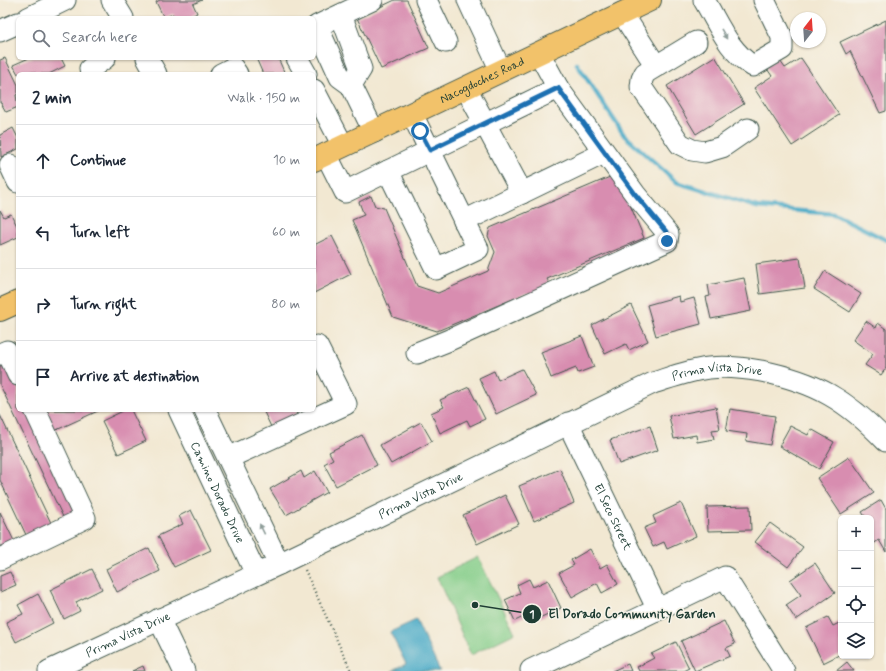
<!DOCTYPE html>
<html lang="en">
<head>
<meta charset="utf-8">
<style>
	:root { --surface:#fff; --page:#f2f2f3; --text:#1f2937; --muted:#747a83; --line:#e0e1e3 }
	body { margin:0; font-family:Mynerve,sans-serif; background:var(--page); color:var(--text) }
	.controls { position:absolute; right:12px; bottom:12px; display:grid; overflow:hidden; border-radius:6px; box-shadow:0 1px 3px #0004 }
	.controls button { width:36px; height:36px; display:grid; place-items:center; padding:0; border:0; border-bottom:1px solid var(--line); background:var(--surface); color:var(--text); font:20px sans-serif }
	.compass { position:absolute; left:790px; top:12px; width:36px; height:36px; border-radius:50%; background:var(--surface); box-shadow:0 1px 3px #0004; rotate:17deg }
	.stop { position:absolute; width:12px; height:12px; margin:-9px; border:3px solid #1f6fb2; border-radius:50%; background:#fff }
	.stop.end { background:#1f6fb2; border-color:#fff; box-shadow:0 1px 4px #0008 }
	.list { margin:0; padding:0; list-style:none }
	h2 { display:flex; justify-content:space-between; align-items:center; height:52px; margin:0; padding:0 16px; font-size:17px }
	h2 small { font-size:13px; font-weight:400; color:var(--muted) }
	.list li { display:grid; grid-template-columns:26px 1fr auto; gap:12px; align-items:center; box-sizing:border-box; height:72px; padding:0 16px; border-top:1px solid var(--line) }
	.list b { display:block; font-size:15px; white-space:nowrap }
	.list em { font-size:13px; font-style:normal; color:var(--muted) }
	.icon { flex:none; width:22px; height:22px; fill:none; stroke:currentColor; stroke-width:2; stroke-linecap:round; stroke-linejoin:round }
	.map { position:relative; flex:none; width:886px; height:671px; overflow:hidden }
	.search { position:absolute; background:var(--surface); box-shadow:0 1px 3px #0004; left:16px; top:16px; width:300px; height:44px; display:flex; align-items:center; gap:10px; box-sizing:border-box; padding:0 14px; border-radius:6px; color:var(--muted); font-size:15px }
	.panel { position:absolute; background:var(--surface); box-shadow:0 1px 3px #0004; left:16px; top:72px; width:300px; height:340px; border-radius:6px }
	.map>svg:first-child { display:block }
</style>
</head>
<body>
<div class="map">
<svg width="886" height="671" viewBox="0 0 886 671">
	<rect width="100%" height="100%" fill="#f7f3e8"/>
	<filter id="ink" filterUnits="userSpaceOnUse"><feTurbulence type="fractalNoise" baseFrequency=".025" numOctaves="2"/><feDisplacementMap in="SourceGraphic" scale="8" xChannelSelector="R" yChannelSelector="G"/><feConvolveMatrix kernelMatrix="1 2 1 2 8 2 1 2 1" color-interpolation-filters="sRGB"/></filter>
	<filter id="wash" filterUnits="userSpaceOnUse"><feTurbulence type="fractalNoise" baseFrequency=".012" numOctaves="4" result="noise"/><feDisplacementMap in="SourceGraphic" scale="16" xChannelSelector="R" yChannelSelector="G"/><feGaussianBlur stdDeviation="0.9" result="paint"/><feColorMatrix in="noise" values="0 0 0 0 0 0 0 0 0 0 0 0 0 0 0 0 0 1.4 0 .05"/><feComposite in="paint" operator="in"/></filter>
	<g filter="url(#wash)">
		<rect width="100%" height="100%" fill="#f2e8d2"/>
		<polygon fill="#84cd89" stroke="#52855e" points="478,557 515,633 471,655 437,577"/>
		<polygon fill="#48aac7" stroke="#34747e" points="416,620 440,671 392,671 406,664 390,632"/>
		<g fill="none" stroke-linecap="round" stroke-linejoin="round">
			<polyline stroke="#48aac7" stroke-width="4.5" points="577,64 624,135 676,182 757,207 834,214 886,240"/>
		</g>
		<g id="blocks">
			<g fill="#d88db0">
				<polygon points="160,0 202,0 193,4 197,13 188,18 175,18 173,14 164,18 156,2"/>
				<polygon points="395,0 407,0 429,48 381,69 357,18"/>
				<polygon points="886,20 886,111 880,113 850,51 846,54 840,42"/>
				<polygon points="715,56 744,104 696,134 667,86"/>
				<polygon points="5,58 18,85 18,94 16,95 18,107 6,112 1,103 0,103 0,60"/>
				<polygon points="29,58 61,58 65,66 49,74 35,74 34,72 18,74 13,65"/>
				<polygon points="256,58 278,58 285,74 263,74"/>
				<polygon points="778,58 785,68 801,58 839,115 792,146 754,88 772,76 765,66"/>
				<polygon points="13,128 18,138 18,149 1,157 0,135"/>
				<polygon points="617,174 644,238 547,279 552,289 535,296 527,293 437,331 393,317 352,220 364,215 359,202 371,196 375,206 384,208 417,286 438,293 488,271 495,252 488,236 490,228"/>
				<polygon points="0,210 4,217 11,214 18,228 18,237 0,245"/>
				<polygon points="332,236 351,274 314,293 314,245"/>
				<polygon points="800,258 805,288 760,294 756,264"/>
				<polygon points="825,271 861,294 850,312 814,289"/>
				<polygon points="744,278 751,311 711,319 706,297 710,296 708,285"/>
				<polygon points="679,296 680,302 694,298 701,324 656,336 647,305"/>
				<polygon points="631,305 648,341 629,350 626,344 605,354 592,325"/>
				<polygon points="866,321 876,328 878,323 886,329 886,368 881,375 865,365 873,354 853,340"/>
				<polygon points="582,336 594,367 578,373 576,368 551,378 541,352"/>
				<polygon points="6,363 18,389 18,410 28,410 77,513 64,519 0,385 0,366"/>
				<polygon points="522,369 536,395 496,414 479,378 494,371 498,380"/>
				<polygon points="469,387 485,419 470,426 467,420 440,433 431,413 444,407 440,400"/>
				<polygon points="716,407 720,429 712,430 714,439 697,442 696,435 674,439 669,416"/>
				<polygon points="730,409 775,416 770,445 746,441 747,434 726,431"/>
				<polygon points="42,410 100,410 52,432"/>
				<polygon points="125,410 131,410 146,441 118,454 102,421"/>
				<polygon points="263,410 295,410 299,418 273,431"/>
				<polygon points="0,415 52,525 27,537 0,480"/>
				<polygon points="421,422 432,441 391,464 380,445"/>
				<polygon points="650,426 658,450 619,464 610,440"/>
				<polygon points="790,426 808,435 811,429 834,442 819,469 779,446"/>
				<polygon points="362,435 377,465 336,486 324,464 333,459 329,452"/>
				<polygon points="849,457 874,493 841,514 817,478"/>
				<polygon points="560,469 574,503 534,521 519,486"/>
				<polygon points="301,471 304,478 315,471 327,492 286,515 270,489"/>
				<polygon points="505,495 519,524 477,544 463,515"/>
				<polygon points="881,500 886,509 886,552 879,540 873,544 871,541 871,518 866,518 862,512"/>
				<polygon points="681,503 696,536 667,549 664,542 653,547 644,528 656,523 653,516"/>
				<polygon points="750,506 751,530 708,531 707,507"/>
				<polygon points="191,510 211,550 174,567 158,536 183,524 179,516"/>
				<polygon points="0,512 15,543 0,550"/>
				<polygon points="770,523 803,547 788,567 755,542"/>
				<polygon points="149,548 160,571 117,592 106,569"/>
				<polygon points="590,549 600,568 607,564 618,584 602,593 597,583 572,597 559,573 574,565 571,560"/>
				<polygon points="815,563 835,593 796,620 786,605 801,595 790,580"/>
				<polygon points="92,569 102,589 76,602 80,611 64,619 50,590"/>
				<polygon points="10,572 16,585 0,592 0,576"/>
				<polygon points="529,579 533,587 548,580 561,608 537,619 534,612 515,621 505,600 520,593 517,585"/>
				<polygon points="38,594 53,623 16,642 6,622 23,614 18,605"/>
				<polygon points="828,617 833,626 841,622 841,654 823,663 806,628"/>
				<polygon points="724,621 735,644 726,648 730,656 695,671 681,641"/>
				<polygon points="676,642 689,668 683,671 639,671 637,667 654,658 651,654"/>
				<polygon points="847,662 854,671 836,671"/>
				<polygon points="628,664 631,671 612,671"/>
				<polygon points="143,666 145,671 132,671"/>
			</g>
		</g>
	</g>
	<g filter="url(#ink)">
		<use href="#blocks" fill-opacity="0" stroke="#3f574c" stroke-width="1"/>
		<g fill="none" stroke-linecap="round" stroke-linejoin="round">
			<g stroke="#3f574c" stroke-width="23">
				<g id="minor">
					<polyline points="112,0 123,18"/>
					<polyline points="372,0 317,26 340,77 351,85 374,132"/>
					<polyline points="426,0 446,42"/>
					<polyline points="468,0 501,71"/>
					<path d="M704,0C718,23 729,52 753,66L782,49V37L764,0"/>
					<polyline points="622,13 656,66"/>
					<polyline points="341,15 361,69 351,85"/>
					<polyline points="28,18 65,0"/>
					<polyline points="0,31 18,23"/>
					<polyline points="696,42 645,73 642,79 641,87 680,144 692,150 705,152 722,147 748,129"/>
					<polyline points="147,58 156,74"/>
					<polyline points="297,58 306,74"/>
					<polyline points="91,74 90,69 105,58"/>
					<polyline points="221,74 233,68 237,74"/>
					<polyline points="466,88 522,193"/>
					<polyline points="314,90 343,146"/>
					<polyline points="326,154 345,192 558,88 539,53"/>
					<polyline points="10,165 18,182"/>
					<polyline points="388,171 436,269 478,249 412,114"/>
					<polyline points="464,221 604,153"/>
					<polyline points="417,353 447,341 667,241 668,234 635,194 558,88"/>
					<polyline points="0,354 7,351 18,375"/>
					<path id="s1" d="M179,410L256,574"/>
					<polyline points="205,410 279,564"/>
					<path id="s2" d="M568,423L658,610"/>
					<polyline points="228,458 346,404 317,346 314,347"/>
					<polyline points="0,559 85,518 35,410"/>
					<polyline points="159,619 184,671"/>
					<polyline points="531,670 725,577 784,671"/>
					<path id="s3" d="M49,671L279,564L653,383C672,377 690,370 709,368C726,366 744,368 761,371C816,382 847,400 886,441"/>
				</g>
			</g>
			<g stroke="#3f574c" stroke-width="24">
				<g id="major">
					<path id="s4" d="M314,160L650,0"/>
					<polyline points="0,310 18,302"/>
				</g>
			</g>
			<polyline stroke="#3f574c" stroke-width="2.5" stroke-dasharray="1 3" stroke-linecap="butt" points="305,570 351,671"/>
			<use href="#minor" stroke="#fff" stroke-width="21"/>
			<use href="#major" stroke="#f2c26a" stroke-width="22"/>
		</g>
		<defs><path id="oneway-solid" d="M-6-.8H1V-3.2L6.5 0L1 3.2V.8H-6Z"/></defs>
		<g fill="#8f9e9a">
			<use href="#oneway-solid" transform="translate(724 34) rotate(60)"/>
			<use href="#oneway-solid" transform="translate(262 529) rotate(-116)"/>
		</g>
	</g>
	<g fill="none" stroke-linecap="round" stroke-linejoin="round" filter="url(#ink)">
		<polyline stroke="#1f6fb2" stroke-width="5" points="420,131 430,150 558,88 635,194 668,234 667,241"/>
	</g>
	<g text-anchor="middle" stroke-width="3" stroke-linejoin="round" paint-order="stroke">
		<g font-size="12" fill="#1f3d34" stroke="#f7f3e8">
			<text dy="4" stroke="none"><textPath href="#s4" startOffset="186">Nacogdoches Road</textPath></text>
			<text dy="4" stroke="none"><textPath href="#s3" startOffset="735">Prima Vista Drive</textPath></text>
			<text dy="4" stroke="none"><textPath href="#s1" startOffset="91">Camino Dorado Drive</textPath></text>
			<text dy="4" stroke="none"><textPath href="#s3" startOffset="411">Prima Vista Drive</textPath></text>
			<text dy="4" stroke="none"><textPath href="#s2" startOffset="104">El Seco Street</textPath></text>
			<text dy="4" stroke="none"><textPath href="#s3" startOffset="87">Prima Vista Drive</textPath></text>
		</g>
	</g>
	<path fill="none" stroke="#1f3d34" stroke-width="1.5" d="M475 605L532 614"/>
	<g fill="#1f3d34" stroke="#f7f3e8" stroke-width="1.5">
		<circle cx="475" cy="605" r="4"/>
		<circle cx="532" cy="614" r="10"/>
	</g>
	<g font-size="12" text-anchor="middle" font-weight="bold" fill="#fff">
		<text x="532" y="618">1</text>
	</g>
	<g font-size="13" text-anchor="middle" font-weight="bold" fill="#1f3d34" stroke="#f7f3e8" stroke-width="3" stroke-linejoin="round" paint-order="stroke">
		<text x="632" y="618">El Dorado Community Garden</text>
	</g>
</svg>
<div class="controls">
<button>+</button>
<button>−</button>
<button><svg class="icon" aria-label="locate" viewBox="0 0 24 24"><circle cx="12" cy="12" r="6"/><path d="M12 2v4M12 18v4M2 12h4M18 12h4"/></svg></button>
<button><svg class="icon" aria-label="layers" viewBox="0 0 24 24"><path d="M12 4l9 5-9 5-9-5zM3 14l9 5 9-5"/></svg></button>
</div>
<svg class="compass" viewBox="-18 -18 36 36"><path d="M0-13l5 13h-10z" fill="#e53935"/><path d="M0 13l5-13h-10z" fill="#747a83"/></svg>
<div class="stop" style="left:420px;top:131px"></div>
<div class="stop end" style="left:667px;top:241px"></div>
<div class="search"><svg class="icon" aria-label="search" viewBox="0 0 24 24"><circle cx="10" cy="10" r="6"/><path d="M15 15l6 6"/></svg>Search here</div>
<section class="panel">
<h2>2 min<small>Walk · 150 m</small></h2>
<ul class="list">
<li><svg class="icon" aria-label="ahead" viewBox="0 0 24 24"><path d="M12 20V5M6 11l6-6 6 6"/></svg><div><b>Continue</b></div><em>10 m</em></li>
<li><svg class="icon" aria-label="left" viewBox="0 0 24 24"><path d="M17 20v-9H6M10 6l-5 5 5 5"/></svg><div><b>Turn left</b></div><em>60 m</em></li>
<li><svg class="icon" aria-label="right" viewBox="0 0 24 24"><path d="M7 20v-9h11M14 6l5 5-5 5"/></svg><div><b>Turn right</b></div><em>80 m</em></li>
<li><svg class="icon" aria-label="arrive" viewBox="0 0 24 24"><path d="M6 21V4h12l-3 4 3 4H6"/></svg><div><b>Arrive at destination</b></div></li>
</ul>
</section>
</div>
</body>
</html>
